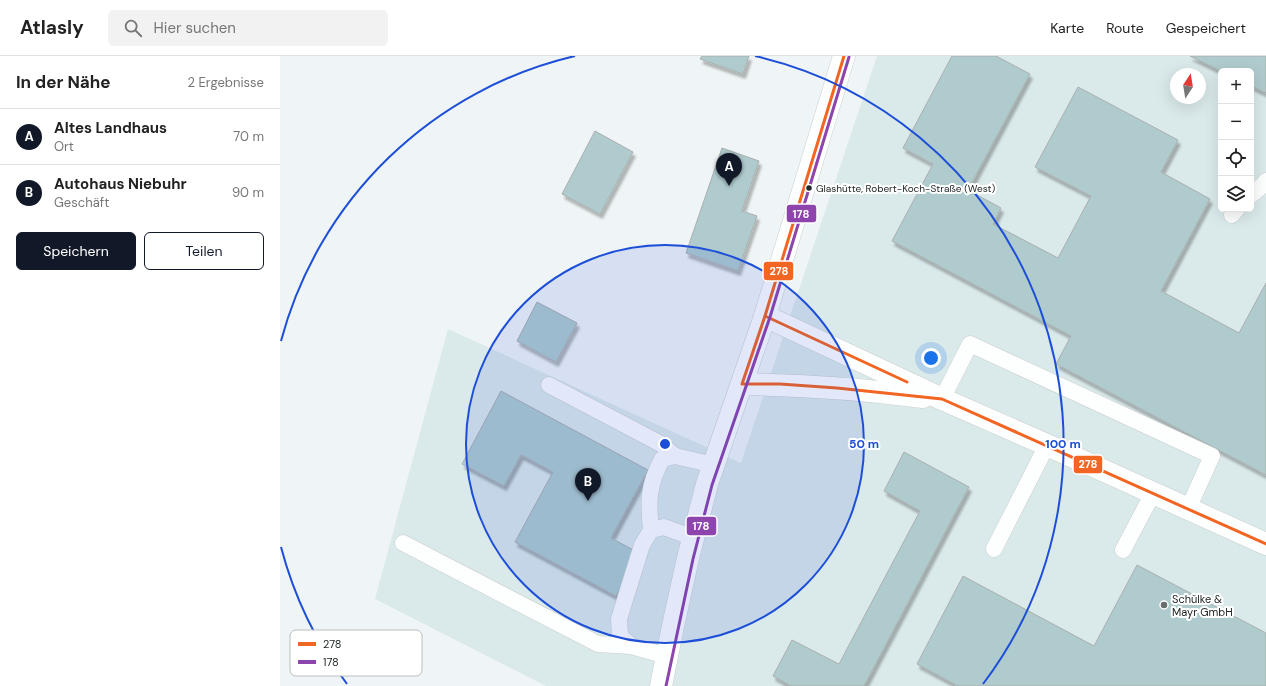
<!DOCTYPE html>
<html lang="de">
<head>
<meta charset="utf-8">
<style>
	:root { --surface:#fff; --page:#f2f2f2; --text:#222; --muted:#767676; --line:#e0e0e0; --accent:#111827 }
	body { margin:0; font-family:"DM Sans",sans-serif; background:var(--page); color:var(--text) }
	.controls { position:absolute; right:12px; top:12px; display:grid; overflow:hidden; border-radius:6px; box-shadow:0 4px 16px #0002 }
	.controls button { width:36px; height:36px; display:grid; place-items:center; padding:0; border:0; border-bottom:1px solid var(--line); background:var(--surface); color:var(--text); font:20px sans-serif }
	.compass { position:absolute; left:890px; top:12px; width:36px; height:36px; border-radius:50%; background:var(--surface); box-shadow:0 4px 16px #0002; rotate:12deg }
	.you { position:absolute; left:651px; top:302px; width:14px; height:14px; margin:-10px; border:3px solid #fff; border-radius:50%; background:#1a73e8; box-shadow:0 0 0 6px #1a73e833 }
	.badge { display:grid; place-items:center; width:26px; height:26px; border-radius:50%; background:var(--accent); color:#fff; font-size:13px; font-weight:700 }
	.pin { position:absolute; translate:-50% -33px; filter:drop-shadow(0 1px 2px #0008) }
	.pin::after { content:''; position:absolute; top:21px; width:14px; height:12px; background:inherit; clip-path:polygon(0 0,100% 0,50% 100%) }
	.list { margin:0; padding:0; list-style:none }
	h2 { display:flex; justify-content:space-between; align-items:center; height:52px; margin:0; padding:0 16px; font-size:17px }
	h2 small { font-size:13px; font-weight:400; color:var(--muted) }
	.list li { display:grid; grid-template-columns:26px 1fr auto; gap:12px; align-items:center; box-sizing:border-box; height:56px; padding:0 16px; border-top:1px solid var(--line) }
	.list b { display:block; font-size:15px; white-space:nowrap }
	.list p { margin:0; font-size:13px; white-space:nowrap; color:var(--muted) }
	.list em { font-size:13px; font-style:normal; color:var(--muted) }
	.actions { display:flex; gap:8px; padding:12px 16px }
	.actions a { flex:1; padding:9px 0; border:1px solid var(--accent); border-radius:6px; text-align:center; font-size:14px; color:var(--accent) }
	.actions .main { background:var(--accent); color:#fff }
	.icon { flex:none; width:22px; height:22px; fill:none; stroke:currentColor; stroke-width:2; stroke-linecap:round; stroke-linejoin:round }
	.map { position:relative; flex:none; width:986px; height:630px; overflow:hidden }
	header { display:flex; align-items:center; gap:24px; box-sizing:border-box; height:56px; padding:0 20px; background:var(--surface); border-bottom:1px solid var(--line) }
	header strong { font-size:19px }
	nav { display:flex; gap:22px; margin-inline-start:auto; font-size:14px }
	.search { width:280px; height:36px; background:var(--page); display:flex; align-items:center; gap:10px; box-sizing:border-box; padding:0 14px; border-radius:6px; color:var(--muted); font-size:15px }
	main { display:flex }
	aside { flex:1; background:var(--surface) }
	.map>svg:first-child { display:block }
</style>
</head>
<body>
<header>
<strong>Atlasly</strong>
<div class="search"><svg class="icon" aria-label="search" viewBox="0 0 24 24"><circle cx="10" cy="10" r="6"/><path d="M15 15l6 6"/></svg>Hier suchen</div>
<nav><a>Karte</a><a>Route</a><a>Gespeichert</a></nav>
</header>
<main>
<aside>
<h2>In der Nähe<small>2 Ergebnisse</small></h2>
<ul class="list">
<li><span class="badge">A</span><div><b>Altes Landhaus</b><p>Ort</p></div><em>70 m</em></li>
<li><span class="badge">B</span><div><b>Autohaus Niebuhr</b><p>Geschäft</p></div><em>90 m</em></li>
</ul>
<div class="actions"><a class="main">Speichern</a><a>Teilen</a></div>
</aside>
<div class="map">
<svg width="986" height="630" viewBox="0 0 986 630">
	<defs>
		<filter id="shadow"><feDropShadow dx="2.5" dy="4.5" stdDeviation="1" flood-color="#0004"/></filter>
	</defs>
	<rect width="100%" height="100%" fill="#eff5f6"/>
	<path fill="#dae9ea" fill-rule="evenodd" d="M597,0H986V630H266L95,543L168,273L461,407ZM941,15H971V153H941ZM896,18H920V42H896Z"/>
	<g fill="#afcbcd" stroke="#aaafaf" filter="url(#shadow)">
		<polygon points="422,0 469,0 463,18 420,3"/>
		<polygon points="672,0 716,0 750,18 688,134 721,152 713,168 778,202 811,140 755,111 798,31 898,84 881,116 930,143 881,235 959,277 986,227 986,419 776,308 791,280 612,185 653,108 623,92"/>
		<polygon points="910,0 986,0 986,37 971,30 971,15 941,15"/>
		<polygon points="315,75 353,96 320,158 282,138"/>
		<polygon points="442,92 479,105 462,155 477,160 458,215 406,197"/>
		<polygon points="257,246 297,267 276,306 237,285"/>
		<polygon points="221,335 368,414 331,482 359,497 336,540 235,486 273,416 241,399 224,430 182,408"/>
		<polygon points="624,396 689,431 584,630 511,630 493,620 512,584 559,608 640,455 604,435"/>
		<polygon points="857,509 986,577 986,630 678,630 637,608 683,520 814,590"/>
	</g>
	<g fill="none" stroke-linecap="round" stroke-linejoin="round">
		<g stroke="#c9cece" stroke-width="17">
			<g id="lane">
				<polyline points="971,139 983,129 986,125"/>
				<polyline points="952,159 957,153"/>
				<polyline points="269,329 381,388 395,400"/>
				<polyline points="662,343 690,288 932,400 908,453"/>
				<path d="M371,474C368,445 368,430 382,403L395,400L434,409"/>
				<polyline points="123,487 318,588 351,590"/>
				<polyline points="714,493 767,389"/>
				<polyline points="843,494 873,437"/>
				<polyline points="387,600 351,590 340,580 339,563 362,489 371,474 384,471 414,482"/>
			</g>
		</g>
		<g stroke="#c9cece" stroke-width="23">
			<g id="street">
				<polyline points="485,260 662,343 767,389 986,488"/>
				<path d="M462,328C523,329 583,333 643,341"/>
			</g>
		</g>
		<g stroke="#c9cece" stroke-width="23">
			<polyline id="secondary" points="381,630 393,570 408,502 427,428 485,260 564,0"/>
		</g>
		<use href="#lane" stroke="#fdfefe" stroke-width="16"/>
		<use href="#street" stroke="#fdfefe" stroke-width="22"/>
		<use href="#secondary" stroke="#fdfefe" stroke-width="22"/>
		<g stroke="#fff" stroke-width="6">
			<g id="bus-1">
				<polyline points="564,0 485,260 462,328 500,328 557,332 662,343 986,488"/>
				<polyline points="485,260 627,326"/>
			</g>
		</g>
		<g stroke="#fff" stroke-width="6">
			<polyline id="bus-2" points="386,630 413,503 432,429 490,261 569,1"/>
		</g>
		<use href="#bus-1" stroke="#f26522" stroke-width="3"/>
		<use href="#bus-2" stroke="#8e44ad" stroke-width="3"/>
	</g>
	<circle cx="385" cy="388" r="199" fill="#1d4ed8" fill-opacity=".12"/>
	<g fill="none" stroke="#1d4ed8" stroke-width="2">
		<circle cx="385" cy="388" r="199"/>
		<path d="M67 628A398 398 0 0 1 1 491M1 285A398 398 0 0 1 295 0M475 0A398 398 0 0 1 703 628"/>
	</g>
	<circle fill="#212626" stroke="#fff" stroke-width="1.5" cx="529" cy="132" r="3.5"/>
	<circle fill="#696e6f" stroke="#fff" stroke-width="1.5" cx="884" cy="549" r="4"/>
	<g text-anchor="middle" stroke-width="4" stroke-linejoin="round" paint-order="stroke">
		<g font-size="10" fill="#212626" stroke="#fff" text-anchor="start">
			<text x="536" y="136">Glashütte, Robert-Koch-Straße (West)</text>
		</g>
		<g font-size="11" fill="#212626" stroke="#fff" text-anchor="start">
			<text x="892" y="547">Schülke &amp;<tspan x="892" dy="13">Mayr GmbH</tspan></text>
		</g>
	</g>
	<rect x="10" y="574" width="132" height="46" rx="6" fill="#fff" stroke="#bcbebe" stroke-width="1"/>
	<rect x="18" y="586" width="18" height="4" fill="#f26522"/>
	<rect x="18" y="604" width="18" height="4" fill="#8e44ad"/>
	<g font-size="11" fill="#212626">
		<text x="43" y="592">278</text>
		<text x="43" y="610">178</text>
	</g>
	<circle cx="385" cy="388" r="6" fill="#1d4ed8" stroke="#fff" stroke-width="2"/>
	<g font-size="12" text-anchor="middle" font-weight="bold" fill="#1d4ed8" stroke="#fff" stroke-width="4" stroke-linejoin="round" paint-order="stroke">
		<text x="584" y="392">50 m</text>
		<text x="783" y="392">100 m</text>
	</g>
	<g stroke="#fff" stroke-width="1.5">
		<rect x="506" y="148" width="31" height="19" rx="4" fill="#8e44ad"/>
		<rect x="483" y="205" width="31" height="20" rx="4" fill="#f26522"/>
		<rect x="793" y="399" width="30" height="19" rx="4" fill="#f26522"/>
		<rect x="406" y="460" width="31" height="20" rx="4" fill="#8e44ad"/>
	</g>
	<g font-size="11" text-anchor="middle" font-weight="bold" fill="#fff">
		<text x="521" y="162">178</text>
		<text x="499" y="219">278</text>
		<text x="808" y="412">278</text>
		<text x="421" y="474">178</text>
	</g>
</svg>
<div class="controls">
<button>+</button>
<button>−</button>
<button><svg class="icon" aria-label="locate" viewBox="0 0 24 24"><circle cx="12" cy="12" r="6"/><path d="M12 2v4M12 18v4M2 12h4M18 12h4"/></svg></button>
<button><svg class="icon" aria-label="layers" viewBox="0 0 24 24"><path d="M12 4l9 5-9 5-9-5zM3 14l9 5 9-5"/></svg></button>
</div>
<svg class="compass" viewBox="-18 -18 36 36"><path d="M0-13l5 13h-10z" fill="#e53935"/><path d="M0 13l5-13h-10z" fill="#767676"/></svg>
<div class="you"></div>
<div class="pin badge" style="left:449px;top:130px">A</div>
<div class="pin badge" style="left:308px;top:445px">B</div>
</div>
</main>
</body>
</html>
